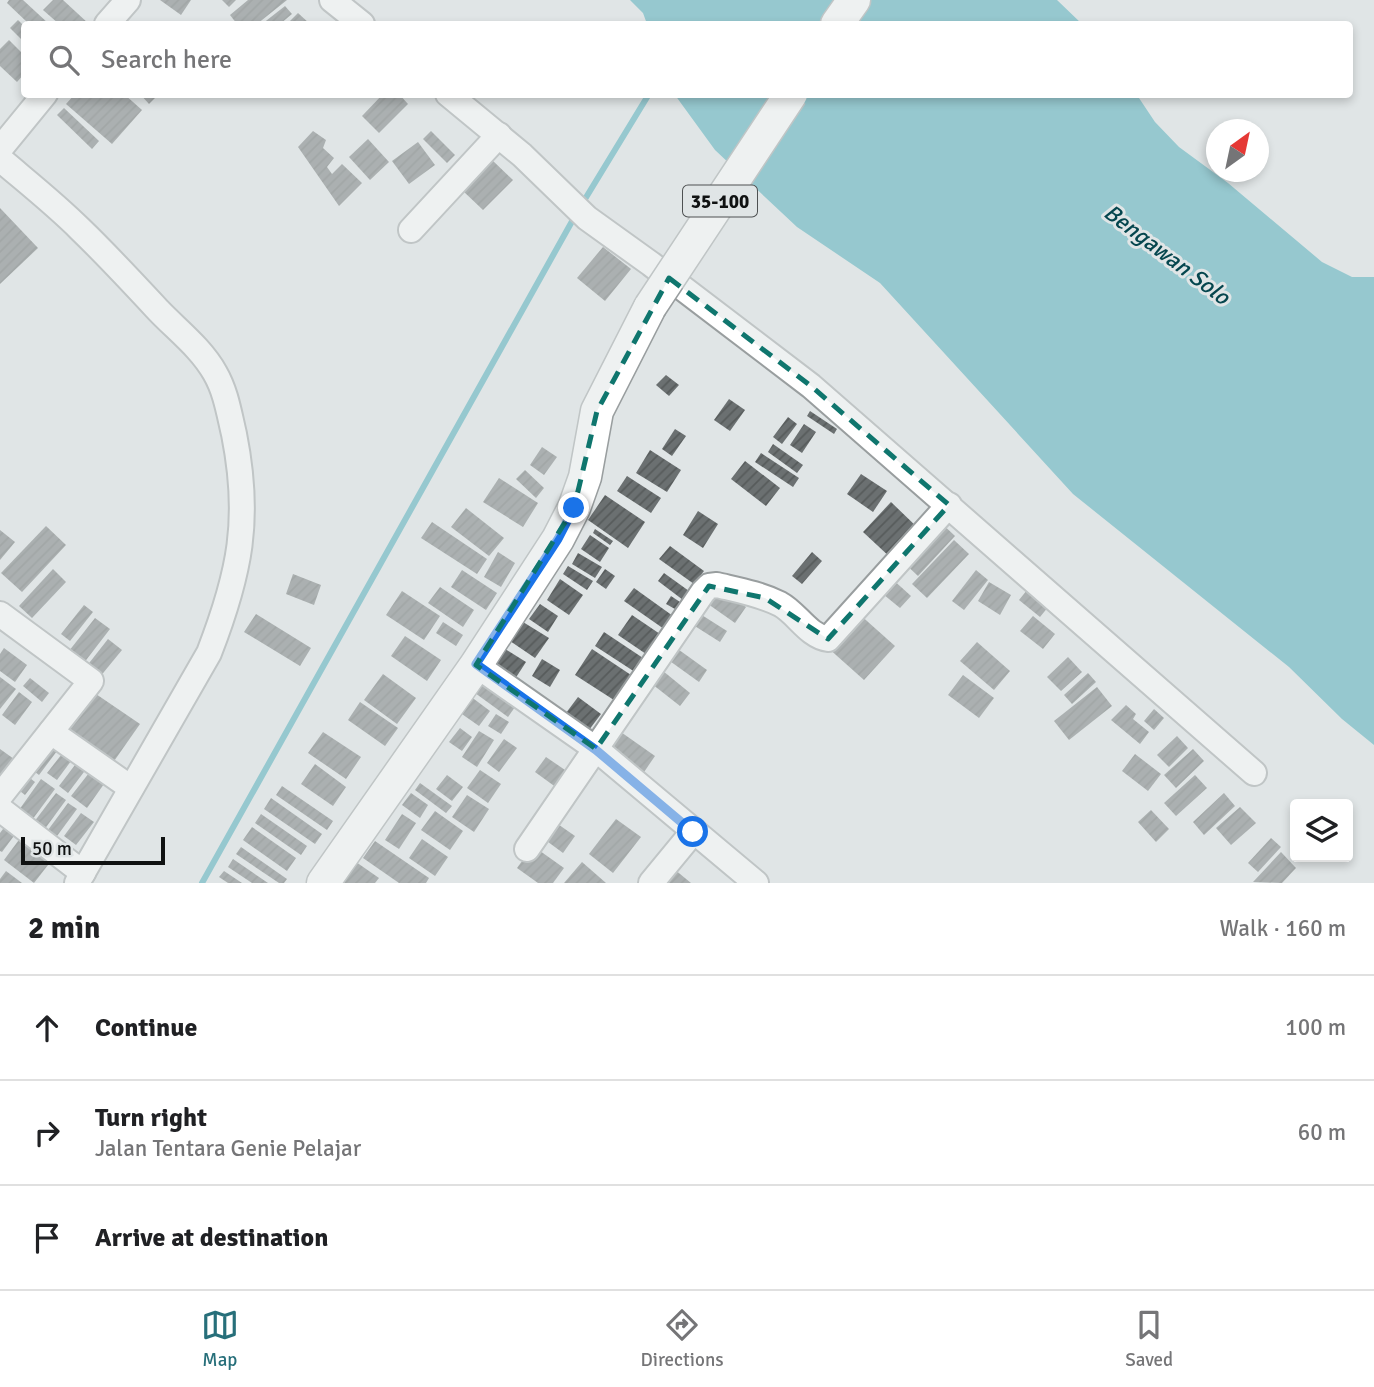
<!DOCTYPE html>
<html lang="en">
<head>
<meta charset="utf-8">
<style>
	:root { --surface:#fff; --page:#f6f6f6; --text:#202124; --muted:#757577; --line:#e0e0e0; --accent:#276f7a }
	body { margin:0; font-family:Signika,sans-serif; background:var(--page); color:var(--text) }
	.controls { position:absolute; right:21px; bottom:21px; display:grid; overflow:hidden; border-radius:7px; box-shadow:0 4px 10px #0003 }
	.controls button { width:63px; height:63px; display:grid; place-items:center; padding:0; border:0; border-bottom:2px solid var(--line); background:var(--surface); color:var(--text); font:35px sans-serif }
	.compass { position:absolute; left:1206px; top:119px; width:63px; height:63px; border-radius:50%; background:var(--surface); box-shadow:0 4px 10px #0003; rotate:33deg }
	.scale { position:absolute; left:21px; bottom:18px; width:144px; box-sizing:border-box; padding-left:7px; border:4px solid #101212; border-top:0; font-size:19px; line-height:24px; white-space:nowrap; color:#101212; -webkit-text-stroke:5px #e0e5e6; paint-order:stroke }
	.stop { position:absolute; width:21px; height:21px; margin:-16px; border:5px solid #1a73e8; border-radius:50%; background:#fff }
	.stop.end { background:#1a73e8; border-color:#fff; box-shadow:0 2px 7px #0008 }
	.list { margin:0; padding:0; list-style:none }
	h2 { display:flex; justify-content:space-between; align-items:center; height:91px; margin:0; padding:0 28px; font-size:30px }
	h2 small { font-size:23px; font-weight:400; color:var(--muted) }
	.list li { display:grid; grid-template-columns:46px 1fr auto; gap:21px; align-items:center; box-sizing:border-box; height:105px; padding:0 28px; border-top:2px solid var(--line) }
	.list b { display:block; font-size:26px; white-space:nowrap }
	.list p { margin:0; font-size:23px; white-space:nowrap; color:var(--muted) }
	.list em { font-size:23px; font-style:normal; color:var(--muted) }
	.icon { flex:none; width:38px; height:38px; fill:none; stroke:currentColor; stroke-width:2; stroke-linecap:round; stroke-linejoin:round }
	.map { position:relative; flex:none; width:1374px; height:883px; overflow:hidden }
	.search { position:absolute; background:var(--surface); box-shadow:0 4px 10px #0003; left:21px; right:21px; top:21px; height:77px; display:flex; align-items:center; gap:18px; box-sizing:border-box; padding:0 24px; border-radius:7px; color:var(--muted); font-size:26px }
	.sheet { height:406px; background:var(--surface) }
	nav { display:flex; justify-content:space-around; align-items:center; box-sizing:border-box; height:98px; border-top:2px solid var(--line); background:var(--surface); font-size:19px; color:var(--muted) }
	nav a { display:grid; justify-items:center; gap:4px }
	nav .on { color:var(--accent) }
	.map>svg:first-child { display:block }
</style>
</head>
<body>
<div class="map">
<svg width="1374" height="883" viewBox="0 0 1374 883">
	<defs>
		<pattern id="building-hatch" width="6" height="6" patternUnits="userSpaceOnUse" patternTransform="scale(1.75)"><rect width="6" height="6" fill="#6b7071"/><path d="M-1 1l2-2M0 6l6-6M5 7l2-2" fill="none" stroke="#575b5b"/></pattern>
	</defs>
	<rect width="100%" height="100%" fill="#e0e5e6"/>
	<g fill="#3ca5b4">
		<polygon points="630,0 1057,0 1082,24 647,24 643,13"/>
		<polygon points="675,95 1137,95 1155,122 1179,147 1228,183 1322,262 1352,277 1374,277 1374,745 1342,719 1289,667 1073,494 880,283 797,227 715,150"/>
	</g>
	<g fill="none" stroke-linecap="round" stroke-linejoin="round">
		<g stroke="#3ca5b4" stroke-width="6">
			<polyline points="582,204 649,94"/>
			<polyline points="202,883 575,216"/>
		</g>
	</g>
	<g fill="url(#building-hatch)">
		<polygon points="9,0 23,0 49,24 29,24 7,3"/>
		<polygon points="53,0 63,0 89,24 59,24 43,10"/>
		<polygon points="160,0 191,0 181,15"/>
		<polygon points="222,0 236,0 229,7"/>
		<polygon points="248,0 287,0 257,24 237,24 230,15"/>
		<polygon points="285,6 292,14 280,24 262,24"/>
		<polygon points="298,13 310,24 287,24"/>
		<polygon points="18,20 24,26 24,42 10,28"/>
		<polygon points="9,40 24,55 24,74 17,82 0,66 0,49"/>
		<polygon points="75,94 124,94 142,110 112,144 66,104"/>
		<polygon points="140,94 159,94 149,104"/>
		<polygon points="383,94 399,94 408,104 379,133 362,116"/>
		<polygon points="64,108 99,141 92,149 57,115"/>
		<polygon points="313,131 326,140 323,148 334,158 327,167 332,174 342,164 362,183 339,206 298,147"/>
		<polygon points="431,131 455,155 447,163 423,139"/>
		<polygon points="368,139 389,162 370,180 349,157"/>
		<polygon points="418,142 435,165 409,184 392,161"/>
		<polygon points="491,159 513,180 483,210 462,190"/>
		<polygon points="0,208 38,248 0,284"/>
		<polygon points="603,247 631,269 605,301 577,278"/>
		<polygon points="666,375 679,385 669,396 656,385"/>
		<polygon points="729,399 745,410 730,431 714,420"/>
		<polygon points="810,411 837,429 834,434 807,416"/>
		<polygon points="788,417 797,424 782,444 773,437"/>
		<polygon points="804,424 816,432 802,453 790,445"/>
		<polygon points="675,429 686,436 672,456 662,449"/>
		<polygon points="773,444 803,465 797,473 768,452"/>
		<polygon points="542,447 557,457 544,475 530,465"/>
		<polygon points="650,450 681,470 667,492 636,473"/>
		<polygon points="761,453 799,478 793,487 755,462"/>
		<polygon points="745,461 780,488 766,506 731,479"/>
		<polygon points="525,470 544,488 536,498 516,479"/>
		<polygon points="861,474 887,491 873,512 847,494"/>
		<polygon points="627,476 661,498 651,513 617,491"/>
		<polygon points="499,478 538,503 523,527 483,502"/>
		<polygon points="605,495 645,522 628,548 588,520"/>
		<polygon points="891,502 919,529 892,559 863,532"/>
		<polygon points="466,508 504,538 489,556 451,527"/>
		<polygon points="698,511 718,524 703,548 683,535"/>
		<polygon points="939,521 955,536 918,576 902,561"/>
		<polygon points="432,522 487,559 477,574 421,538"/>
		<polygon points="46,526 66,545 22,592 1,573"/>
		<polygon points="595,529 613,541 610,545 593,533"/>
		<polygon points="0,530 15,542 0,560"/>
		<polygon points="590,535 609,548 600,562 581,549"/>
		<polygon points="954,540 969,554 927,598 912,584"/>
		<polygon points="670,546 704,571 694,584 659,559"/>
		<polygon points="498,552 515,563 501,587 484,577"/>
		<polygon points="812,552 822,561 802,584 792,576"/>
		<polygon points="578,553 602,567 595,578 572,564"/>
		<polygon points="568,566 593,581 587,590 563,574"/>
		<polygon points="53,569 66,582 32,618 19,606"/>
		<polygon points="605,569 615,576 606,589 596,582"/>
		<polygon points="462,570 497,593 486,610 451,587"/>
		<polygon points="976,570 988,580 964,610 952,601"/>
		<polygon points="664,573 689,591 683,600 658,581"/>
		<polygon points="293,574 321,585 314,605 286,594"/>
		<polygon points="890,577 911,596 900,608 878,590"/>
		<polygon points="560,579 583,595 569,615 547,600"/>
		<polygon points="989,582 1011,595 1000,615 978,601"/>
		<polygon points="1032,584 1053,601 1040,617 1019,600"/>
		<polygon points="440,587 474,610 463,627 428,603"/>
		<polygon points="634,588 673,616 664,629 624,601"/>
		<polygon points="719,589 746,607 735,623 708,604"/>
		<polygon points="402,591 440,616 424,640 386,615"/>
		<polygon points="671,596 680,602 675,609 666,604"/>
		<polygon points="540,604 558,616 548,632 529,619"/>
		<polygon points="84,605 93,612 70,641 61,634"/>
		<polygon points="697,612 727,631 720,642 690,623"/>
		<polygon points="858,613 895,646 864,680 827,647"/>
		<polygon points="256,614 311,648 300,666 244,632"/>
		<polygon points="632,615 660,634 646,654 618,635"/>
		<polygon points="1033,616 1055,634 1043,649 1020,631"/>
		<polygon points="95,618 110,629 80,668 65,656"/>
		<polygon points="443,622 463,635 456,646 436,633"/>
		<polygon points="523,622 549,638 535,658 510,641"/>
		<polygon points="604,632 646,660 638,674 595,646"/>
		<polygon points="405,636 441,660 427,681 391,656"/>
		<polygon points="108,639 122,650 99,678 86,667"/>
		<polygon points="977,642 1010,671 994,690 960,661"/>
		<polygon points="675,647 707,670 699,682 667,659"/>
		<polygon points="4,648 27,665 15,682 0,671 0,654"/>
		<polygon points="505,649 526,662 515,679 495,667"/>
		<polygon points="592,649 634,677 617,702 575,675"/>
		<polygon points="1068,657 1082,672 1061,691 1047,677"/>
		<polygon points="542,659 560,670 550,687 532,676"/>
		<polygon points="663,671 690,693 680,706 652,684"/>
		<polygon points="1088,673 1096,682 1072,704 1064,695"/>
		<polygon points="383,674 416,698 397,724 364,700"/>
		<polygon points="963,675 994,698 979,718 948,695"/>
		<polygon points="487,676 520,700 508,717 475,693"/>
		<polygon points="0,677 16,689 0,709"/>
		<polygon points="30,678 49,693 42,702 23,686"/>
		<polygon points="1097,687 1112,706 1069,740 1054,721"/>
		<polygon points="19,692 32,702 15,725 2,715"/>
		<polygon points="93,692 140,724 112,764 65,732"/>
		<polygon points="470,696 490,711 479,726 459,712"/>
		<polygon points="578,697 601,714 589,730 566,713"/>
		<polygon points="360,702 398,728 385,746 348,720"/>
		<polygon points="1126,705 1136,714 1133,719 1149,732 1140,744 1111,720"/>
		<polygon points="1154,709 1164,718 1154,730 1144,721"/>
		<polygon points="496,714 509,722 501,734 488,726"/>
		<polygon points="460,728 472,737 462,751 449,742"/>
		<polygon points="618,730 655,756 642,775 605,749"/>
		<polygon points="479,731 494,740 477,767 462,757"/>
		<polygon points="323,732 361,757 346,779 308,753"/>
		<polygon points="1177,736 1188,748 1169,767 1157,755"/>
		<polygon points="504,739 517,748 499,772 487,763"/>
		<polygon points="49,745 57,751 39,775 31,769"/>
		<polygon points="0,749 21,764 0,783"/>
		<polygon points="1193,749 1204,761 1176,788 1164,775"/>
		<polygon points="65,750 74,757 57,780 47,773"/>
		<polygon points="1135,754 1161,774 1148,791 1122,771"/>
		<polygon points="546,757 568,772 557,788 535,772"/>
		<polygon points="78,761 87,768 68,793 59,786"/>
		<polygon points="315,764 346,787 333,806 301,784"/>
		<polygon points="480,770 501,784 488,803 467,788"/>
		<polygon points="89,773 104,784 87,808 71,796"/>
		<polygon points="26,775 35,782 25,795 16,788"/>
		<polygon points="447,775 463,787 452,801 436,789"/>
		<polygon points="1195,775 1207,788 1176,816 1164,803"/>
		<polygon points="41,779 55,789 32,820 19,810"/>
		<polygon points="420,783 452,806 446,813 415,790"/>
		<polygon points="282,786 333,821 327,830 276,795"/>
		<polygon points="56,793 66,800 44,830 34,822"/>
		<polygon points="411,793 428,805 420,818 402,805"/>
		<polygon points="1224,793 1235,806 1204,835 1193,822"/>
		<polygon points="467,795 489,809 474,832 452,817"/>
		<polygon points="271,798 322,834 315,844 264,809"/>
		<polygon points="68,803 77,809 57,836 48,830"/>
		<polygon points="1240,807 1256,823 1231,845 1216,828"/>
		<polygon points="1151,810 1169,829 1156,842 1138,822"/>
		<polygon points="435,811 463,831 450,850 421,830"/>
		<polygon points="81,813 94,822 76,845 64,836"/>
		<polygon points="261,814 307,846 301,855 255,823"/>
		<polygon points="402,814 416,823 399,849 385,840"/>
		<polygon points="616,819 641,837 613,873 589,854"/>
		<polygon points="552,820 575,836 563,853 540,836"/>
		<polygon points="9,821 19,829 2,852 0,851 0,833"/>
		<polygon points="252,827 296,858 287,871 243,840"/>
		<polygon points="24,833 55,856 34,883 4,860"/>
		<polygon points="1271,838 1281,847 1258,872 1248,863"/>
		<polygon points="422,839 448,857 435,876 409,858"/>
		<polygon points="375,841 429,878 426,883 399,883 363,858"/>
		<polygon points="533,846 564,868 553,883 538,883 517,868"/>
		<polygon points="241,847 287,879 284,883 279,883 236,854"/>
		<polygon points="1281,852 1296,868 1282,883 1253,882"/>
		<polygon points="233,859 268,883 252,883 228,867"/>
		<polygon points="356,862 379,878 375,883 342,883"/>
		<polygon points="582,862 606,883 564,883"/>
		<polygon points="674,869 691,883 662,883"/>
		<polygon points="6,871 22,883 0,883 0,879"/>
		<polygon points="224,871 242,883 228,883 219,877"/>
	</g>
	<g fill="none" stroke-linecap="round" stroke-linejoin="round">
		<g stroke="#999e9f" stroke-width="28">
			<g id="minor">
				<polyline points="332,0 362,24"/>
				<polyline points="107,24 128,0"/>
				<polyline points="448,94 522,155 587,218 651,264 811,386 1254,773"/>
				<polyline points="0,149 45,94"/>
				<path d="M0,159C27,182 55,204 80,229C107,255 132,282 158,310C177,330 201,348 215,373C226,392 229,413 234,434C251,519 240,573 209,653L77,883"/>
				<polyline points="411,230 499,135"/>
				<polyline points="0,614 91,681 0,796"/>
				<polyline points="476,665 596,749 756,883"/>
				<polyline points="51,732 131,788"/>
				<polyline points="0,809 83,873"/>
				<path d="M527,849L703,592L709,586L717,585C738,590 760,594 780,604C797,613 808,636 828,639L949,505"/>
				<polyline points="651,883 693,832"/>
			</g>
		</g>
		<g stroke="#999e9f" stroke-width="35">
			<g id="major">
				<polyline points="837,24 854,0"/>
				<polyline points="323,883 476,665 558,539 574,508 585,477 597,411 650,307"/>
			</g>
		</g>
		<use href="#minor" stroke="#fff" stroke-width="24"/>
		<use href="#major" stroke="#fff" stroke-width="32"/>
		<g stroke="#999e9f" stroke-width="35" stroke-linecap="butt">
			<polyline id="major-bridge" points="650,307 791,94"/>
		</g>
		<use href="#major-bridge" stroke="#fff" stroke-width="32"/>
	</g>
	<g fill="none" stroke-linecap="round" stroke-linejoin="round">
		<polyline stroke="#1a73e8" stroke-width="9" points="574,508 558,539 476,664 596,750 693,832"/>
	</g>
	<path d="M0 0H1374V883H0ZM669,278L811,386L949,505L828,639L765,598L709,586L596,749L476,665L574,508L597,411Z" fill="#e0e5e6" fill-opacity=".55" fill-rule="evenodd"/>
	<path fill="none" stroke="#0f766e" stroke-width="5" stroke-dasharray="14 9" stroke-linejoin="round" d="M669,278L811,386L949,505L828,639L765,598L709,586L596,749L476,665L574,508L597,411Z"/>
	<g text-anchor="middle" stroke-width="6" stroke-linejoin="round" paint-order="stroke">
		<rect fill="#e0e5e6" stroke="#4e5152" stroke-width="2" x="683" y="185.5" width="74" height="31" rx="5"/>
		<g font-size="19" font-weight="bold" fill="#101212">
			<text x="720" y="208">35-100</text>
		</g>
		<g font-size="23" font-style="italic" fill="#05464e" stroke="#e0e5e6">
			<text transform="translate(1167 254) rotate(37)" y="8">Bengawan Solo</text>
		</g>
	</g>
</svg>
<div class="controls">
<button><svg class="icon" aria-label="layers" viewBox="0 0 24 24"><path d="M12 4l9 5-9 5-9-5zM3 14l9 5 9-5"/></svg></button>
</div>
<svg class="compass" viewBox="-18 -18 36 36"><path d="M0-13l5 13h-10z" fill="#e53935"/><path d="M0 13l5-13h-10z" fill="#757577"/></svg>
<div class="scale">50 m</div>
<div class="stop" style="left:693px;top:832px"></div>
<div class="stop end" style="left:574px;top:508px"></div>
<div class="search"><svg class="icon" aria-label="search" viewBox="0 0 24 24"><circle cx="10" cy="10" r="6"/><path d="M15 15l6 6"/></svg>Search here</div>
</div>
<section class="sheet">
<h2>2 min<small>Walk · 160 m</small></h2>
<ul class="list">
<li><svg class="icon" aria-label="ahead" viewBox="0 0 24 24"><path d="M12 20V5M6 11l6-6 6 6"/></svg><div><b>Continue</b></div><em>100 m</em></li>
<li><svg class="icon" aria-label="right" viewBox="0 0 24 24"><path d="M7 20v-9h11M14 6l5 5-5 5"/></svg><div><b>Turn right</b><p>Jalan Tentara Genie Pelajar</p></div><em>60 m</em></li>
<li><svg class="icon" aria-label="arrive" viewBox="0 0 24 24"><path d="M6 21V4h12l-3 4 3 4H6"/></svg><div><b>Arrive at destination</b></div></li>
</ul>
</section>
<nav>
<a class="on"><svg class="icon" aria-label="map" viewBox="0 0 24 24"><path d="M3 6l6-2 6 2 6-2v14l-6 2-6-2-6 2zM9 4v14M15 6v14"/></svg>Map</a>
<a><svg class="icon" aria-label="directions" viewBox="0 0 24 24"><path d="M12 3l9 9-9 9-9-9zM9 14v-3h6M13 9l2 2-2 2"/></svg>Directions</a>
<a><svg class="icon" aria-label="saved" viewBox="0 0 24 24"><path d="M7 4h10v16l-5-4-5 4z"/></svg>Saved</a>
</nav>
</body>
</html>
